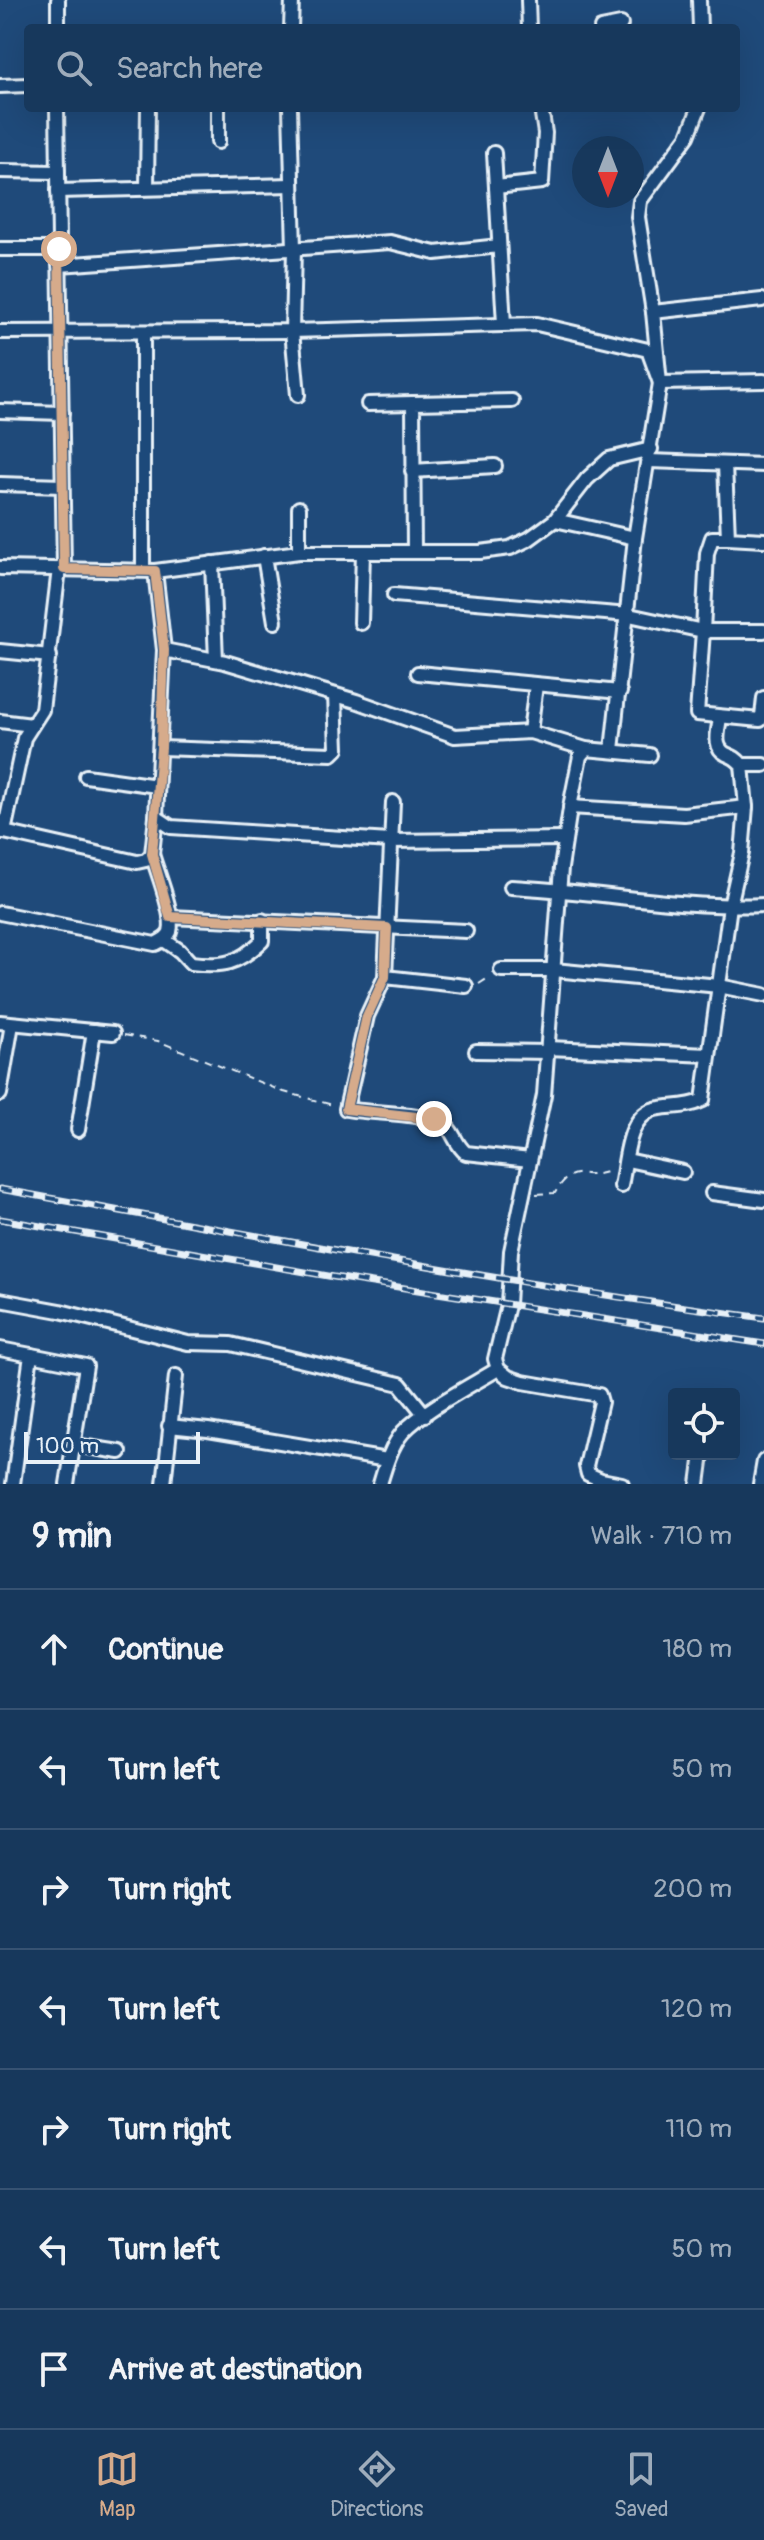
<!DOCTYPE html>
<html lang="en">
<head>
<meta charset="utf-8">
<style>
	:root { --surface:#17385c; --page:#203f62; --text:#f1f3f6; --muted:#9eacbb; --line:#365272; --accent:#d6ab8b }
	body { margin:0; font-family:Pangolin,sans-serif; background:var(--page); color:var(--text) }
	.controls { position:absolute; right:24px; bottom:24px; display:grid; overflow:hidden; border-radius:8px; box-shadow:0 8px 32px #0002 }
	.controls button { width:72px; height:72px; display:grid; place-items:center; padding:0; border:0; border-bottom:2px solid var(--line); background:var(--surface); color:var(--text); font:40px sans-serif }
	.compass { position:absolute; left:572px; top:136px; width:72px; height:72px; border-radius:50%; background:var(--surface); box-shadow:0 8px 32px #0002; rotate:180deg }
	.scale { position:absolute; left:24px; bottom:20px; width:176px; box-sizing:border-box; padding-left:8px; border:4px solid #e8f1f8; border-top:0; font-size:22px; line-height:28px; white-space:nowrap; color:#e8f1f8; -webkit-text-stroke:6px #1f4a7a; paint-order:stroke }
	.stop { position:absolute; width:24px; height:24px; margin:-18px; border:6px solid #d6ab8b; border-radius:50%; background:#fff }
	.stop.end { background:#d6ab8b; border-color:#fff; box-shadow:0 2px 8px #0008 }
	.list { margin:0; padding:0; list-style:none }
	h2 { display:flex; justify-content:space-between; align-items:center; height:104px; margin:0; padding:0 32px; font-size:34px }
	h2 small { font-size:26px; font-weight:400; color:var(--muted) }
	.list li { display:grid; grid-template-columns:52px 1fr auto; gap:24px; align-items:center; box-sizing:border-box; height:120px; padding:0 32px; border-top:2px solid var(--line) }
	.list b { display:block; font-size:30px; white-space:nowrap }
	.list em { font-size:26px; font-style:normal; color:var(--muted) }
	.icon { flex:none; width:44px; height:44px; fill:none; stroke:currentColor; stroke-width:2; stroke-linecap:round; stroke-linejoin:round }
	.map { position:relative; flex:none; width:764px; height:1484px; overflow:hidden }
	.search { position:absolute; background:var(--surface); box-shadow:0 8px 32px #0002; left:24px; right:24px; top:24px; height:88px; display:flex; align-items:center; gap:20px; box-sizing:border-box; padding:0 28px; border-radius:8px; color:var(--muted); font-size:30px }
	.sheet { height:944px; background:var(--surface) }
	nav { display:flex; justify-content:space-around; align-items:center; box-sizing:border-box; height:112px; border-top:2px solid var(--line); background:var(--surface); font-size:22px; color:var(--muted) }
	nav a { display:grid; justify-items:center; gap:4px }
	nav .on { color:var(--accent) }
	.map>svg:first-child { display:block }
</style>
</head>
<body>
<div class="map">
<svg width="764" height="1484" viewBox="0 0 764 1484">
	<rect width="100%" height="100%" fill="#1f4a7a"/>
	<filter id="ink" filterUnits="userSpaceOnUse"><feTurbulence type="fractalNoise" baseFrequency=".0125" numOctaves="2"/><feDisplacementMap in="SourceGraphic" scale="16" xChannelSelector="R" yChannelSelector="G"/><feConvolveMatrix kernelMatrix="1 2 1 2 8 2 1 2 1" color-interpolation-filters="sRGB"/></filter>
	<g filter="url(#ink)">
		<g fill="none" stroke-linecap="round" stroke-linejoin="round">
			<g stroke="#e8f1f8" stroke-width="18">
				<g id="street">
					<polyline points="528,0 529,28"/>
					<polyline points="699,0 700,28"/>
					<polyline points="58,28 58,0"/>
					<polyline points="291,28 292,0"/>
					<polyline points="601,28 621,24"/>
					<polyline points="0,86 28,85"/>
					<polyline points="57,108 64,569"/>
					<polyline points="290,108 294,249 292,331 298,395"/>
					<polyline points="218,142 218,108"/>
					<polyline points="494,153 504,324"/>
					<polyline points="0,171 58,172"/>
					<polyline points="496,187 542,182 545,133 541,108"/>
					<polyline points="147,188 148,108"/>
					<polyline points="58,191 291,185"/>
					<polyline points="0,249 59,249"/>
					<polyline points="59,265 390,242 435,253 499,246"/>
					<polyline points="653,312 638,217 640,201 688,136 699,108"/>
					<polyline points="0,332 292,331 537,324 648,350 660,383 764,381"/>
					<polyline points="368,404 413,403"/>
					<polyline points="0,411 62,413"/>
					<polyline points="649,461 764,465"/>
					<polyline points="725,464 728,538 764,540"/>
					<polyline points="412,471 495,466"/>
					<polyline points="0,484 62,486"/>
					<polyline points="299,508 299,552"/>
					<polyline points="555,520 635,538"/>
					<polyline points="728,538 712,538 707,553 703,631 764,631"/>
					<polyline points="414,552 413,403 512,401"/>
					<polyline points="264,556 275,622"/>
					<polyline points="212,563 216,660"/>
					<polyline points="0,568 155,571 299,552 480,552 510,548 529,539 555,520 587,479 609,459 651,449"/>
					<polyline points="143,570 143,332"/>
					<polyline points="155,571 164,650 156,817 171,827 390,841 564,839"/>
					<polyline points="394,595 629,615 703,631 697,714 760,720 762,716 764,698"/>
					<polyline points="361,623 363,552"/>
					<polyline points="164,650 225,662 356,701 455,736 530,732 586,749"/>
					<polyline points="0,651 50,656"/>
					<polyline points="418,673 620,692"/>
					<path d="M720,717C719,729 712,747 726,754C733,757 736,758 742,765H764"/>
					<polyline points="0,721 32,725"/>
					<polyline points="530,732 536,685"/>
					<polyline points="161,748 332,754 337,749 335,695"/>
					<polyline points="612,750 635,538 660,383 653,312 762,300"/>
					<polyline points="86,776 157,786"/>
					<path d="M393,802L385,977L367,1016L346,1109C367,1113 429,1113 443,1123C454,1130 455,1145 466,1153L530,1160"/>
					<polyline points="570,807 684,814 746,807 742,765"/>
					<polyline points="0,832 4,832 24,738 42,710 59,569"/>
					<polyline points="4,832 137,862 146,860 152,854 156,817"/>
					<path d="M511,887C595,891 680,909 764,905"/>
					<path d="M0,913L155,944C161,941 167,939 170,932C175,915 157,872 152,854"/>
					<polyline points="170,917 466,931"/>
					<path d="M164,940L180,951L191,963C223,967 238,964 262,941V920"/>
					<polyline points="501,970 554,970 719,986 764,995"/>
					<polyline points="385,977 466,986"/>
					<polyline points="0,1022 113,1033"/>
					<polyline points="548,1048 709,1055"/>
					<polyline points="476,1051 548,1052"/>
					<polyline points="0,1094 12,1024"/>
					<polyline points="78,1130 94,1031"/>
					<polyline points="627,1160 683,1172"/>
					<path d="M621,1186C627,1160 626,1112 660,1108C674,1106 690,1107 703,1100L730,906L742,853L746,807"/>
					<polyline points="712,1193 764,1200"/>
					<polyline points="0,1300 60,1311 188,1343 231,1344 400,1384 425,1415"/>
					<polyline points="0,1349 31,1355"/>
					<polyline points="169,1426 208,1430 387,1460"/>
					<polyline points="74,1445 120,1452"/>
					<polyline points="13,1484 31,1355 86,1366 67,1484"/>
					<polyline points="164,1484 176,1376"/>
					<path d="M380,1484C385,1467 391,1446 403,1432C425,1409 470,1386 498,1369"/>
					<polyline points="622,1484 601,1480 588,1474 586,1466 601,1402 599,1395 523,1382 508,1377 498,1369 495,1359 508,1305 511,1251 544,1095 561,868 571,802 580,756 586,749 650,755"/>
					<polyline points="698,1484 702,1454"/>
					<polyline points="760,1484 764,1461"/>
				</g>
			</g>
			<g stroke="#e8f1f8" stroke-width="2" stroke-dasharray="8 6" stroke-linecap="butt">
				<polyline points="479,984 490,977"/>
				<polyline points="124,1035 158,1041 284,1092 333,1105"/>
				<path d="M536,1194L555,1193C575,1159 584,1183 611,1170"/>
			</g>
			<use href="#street" stroke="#1f4a7a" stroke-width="12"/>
			<g stroke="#e8f1f8" stroke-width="7">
				<g id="rail">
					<path d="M0,1189C254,1235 508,1284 764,1318"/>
					<polyline points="0,1219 334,1277 764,1344"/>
				</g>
			</g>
			<use href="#rail" stroke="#1f4a7a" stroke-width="4" stroke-dasharray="12" stroke-linecap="butt"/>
		</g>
	</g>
	<g fill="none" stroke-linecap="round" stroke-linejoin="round" filter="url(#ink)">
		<polyline stroke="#d6ab8b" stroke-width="10" points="59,249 64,569 155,571 164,650 161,748 152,854 170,917 387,928 385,977 367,1016 346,1109 434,1119"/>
	</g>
</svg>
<div class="controls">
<button><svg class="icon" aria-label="locate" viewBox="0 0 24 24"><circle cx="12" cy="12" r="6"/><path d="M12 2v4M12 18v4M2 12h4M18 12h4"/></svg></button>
</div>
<svg class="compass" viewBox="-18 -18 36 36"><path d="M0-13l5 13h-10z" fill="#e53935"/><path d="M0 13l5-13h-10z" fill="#9eacbb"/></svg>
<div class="scale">100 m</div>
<div class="stop" style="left:59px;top:249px"></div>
<div class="stop end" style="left:434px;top:1119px"></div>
<div class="search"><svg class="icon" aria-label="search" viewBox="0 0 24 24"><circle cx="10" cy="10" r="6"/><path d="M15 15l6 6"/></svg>Search here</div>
</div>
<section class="sheet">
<h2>9 min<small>Walk · 710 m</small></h2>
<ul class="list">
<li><svg class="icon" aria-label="ahead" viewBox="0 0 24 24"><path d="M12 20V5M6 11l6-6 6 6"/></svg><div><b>Continue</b></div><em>180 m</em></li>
<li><svg class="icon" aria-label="left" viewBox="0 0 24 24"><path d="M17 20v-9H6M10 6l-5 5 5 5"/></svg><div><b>Turn left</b></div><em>50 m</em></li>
<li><svg class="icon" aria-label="right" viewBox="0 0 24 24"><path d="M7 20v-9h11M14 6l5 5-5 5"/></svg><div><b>Turn right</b></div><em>200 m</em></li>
<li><svg class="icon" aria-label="left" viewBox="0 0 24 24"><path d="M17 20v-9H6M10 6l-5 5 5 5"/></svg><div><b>Turn left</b></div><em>120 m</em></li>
<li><svg class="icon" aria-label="right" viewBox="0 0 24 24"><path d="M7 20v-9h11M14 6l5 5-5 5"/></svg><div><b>Turn right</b></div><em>110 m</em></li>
<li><svg class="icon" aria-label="left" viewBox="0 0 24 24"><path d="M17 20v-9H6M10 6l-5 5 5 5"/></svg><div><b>Turn left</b></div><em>50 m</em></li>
<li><svg class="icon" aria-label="arrive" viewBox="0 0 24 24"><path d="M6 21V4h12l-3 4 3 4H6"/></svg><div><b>Arrive at destination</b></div></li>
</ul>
</section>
<nav>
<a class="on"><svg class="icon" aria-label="map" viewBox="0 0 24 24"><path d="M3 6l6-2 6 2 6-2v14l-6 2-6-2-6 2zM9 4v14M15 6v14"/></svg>Map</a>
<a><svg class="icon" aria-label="directions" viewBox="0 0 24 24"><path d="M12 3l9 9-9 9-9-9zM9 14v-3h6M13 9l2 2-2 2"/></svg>Directions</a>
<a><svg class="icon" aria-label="saved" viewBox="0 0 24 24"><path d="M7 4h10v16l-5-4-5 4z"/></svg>Saved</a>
</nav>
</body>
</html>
